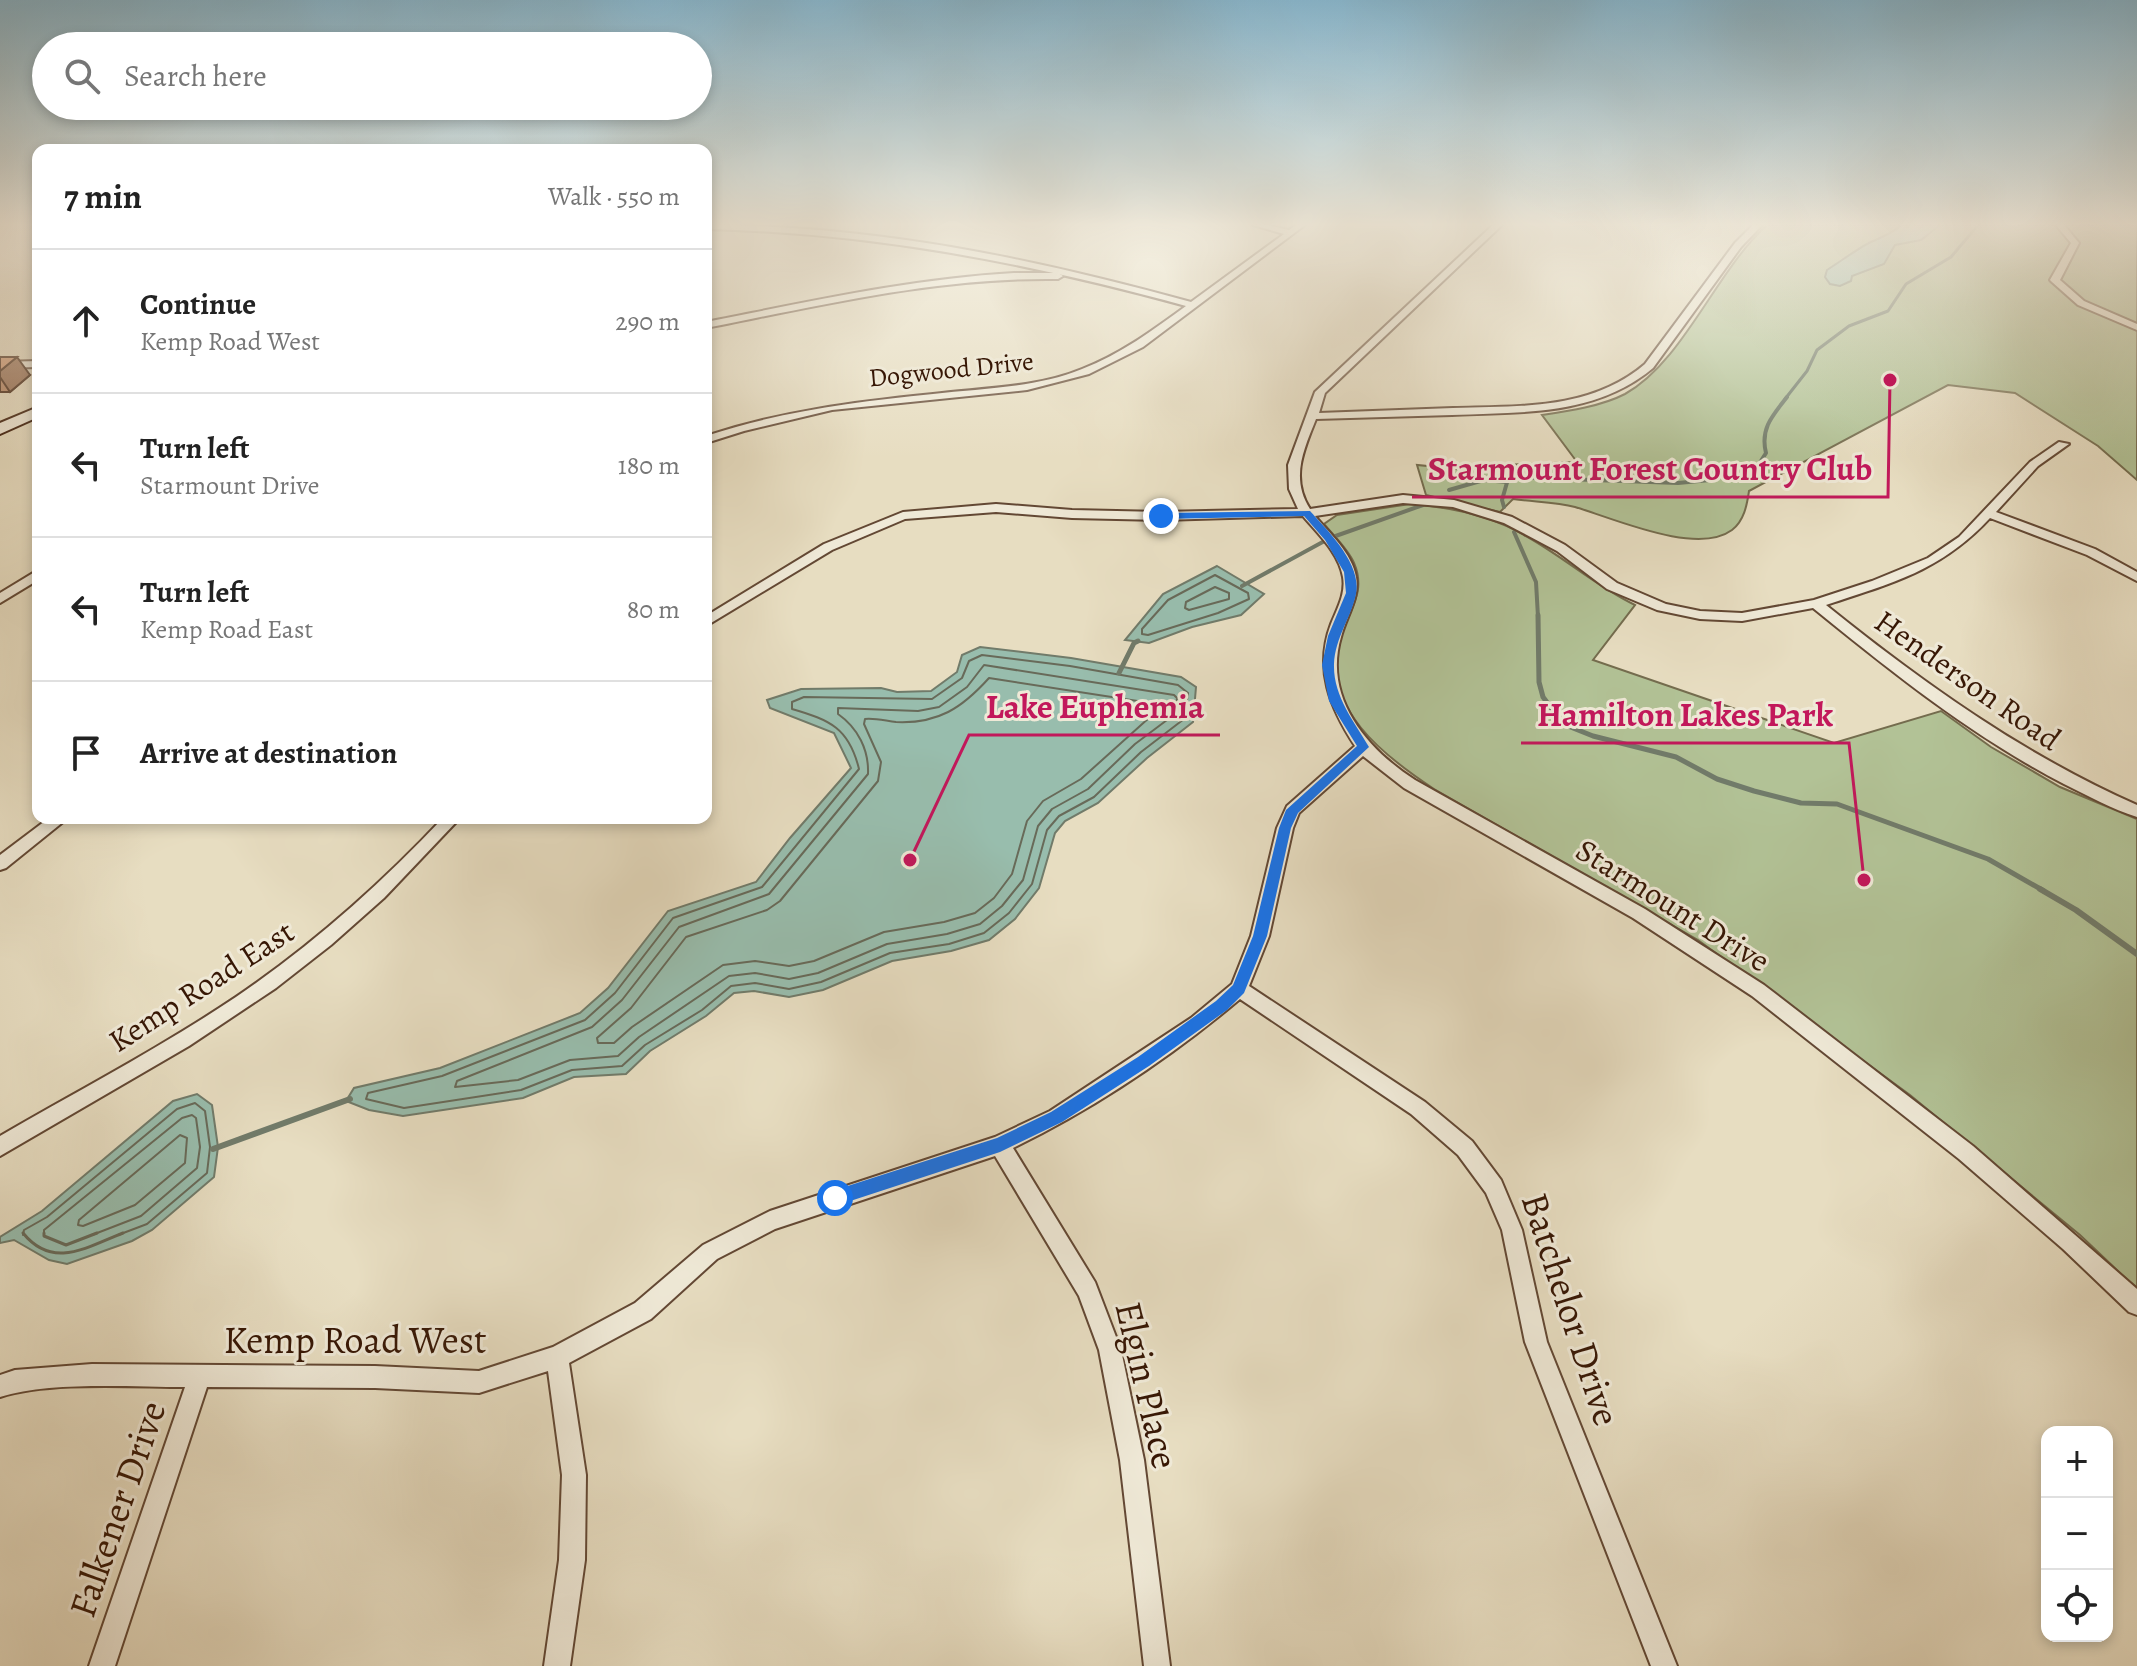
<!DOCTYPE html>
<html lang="en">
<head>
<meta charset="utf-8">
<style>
	:root { --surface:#fff; --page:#f2f2f2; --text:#222; --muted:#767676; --line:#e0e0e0 }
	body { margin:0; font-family:Alegreya,serif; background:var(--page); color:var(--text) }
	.controls { position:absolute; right:24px; bottom:24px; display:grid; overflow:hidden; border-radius:16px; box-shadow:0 4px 12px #0003 }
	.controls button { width:72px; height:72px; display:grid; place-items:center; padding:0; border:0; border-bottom:2px solid var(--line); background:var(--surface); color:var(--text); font:40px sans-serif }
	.stop { position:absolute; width:24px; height:24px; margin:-18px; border:6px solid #1a73e8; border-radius:50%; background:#fff }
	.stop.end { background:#1a73e8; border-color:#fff; box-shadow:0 2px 8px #0008 }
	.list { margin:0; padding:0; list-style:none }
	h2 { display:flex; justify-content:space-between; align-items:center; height:104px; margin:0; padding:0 32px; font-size:34px }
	h2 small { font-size:26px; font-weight:400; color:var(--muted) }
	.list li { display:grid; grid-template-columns:52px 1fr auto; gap:24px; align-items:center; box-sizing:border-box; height:144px; padding:0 32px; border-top:2px solid var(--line) }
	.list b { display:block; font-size:30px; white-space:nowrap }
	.list p { margin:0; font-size:26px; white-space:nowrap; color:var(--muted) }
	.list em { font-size:26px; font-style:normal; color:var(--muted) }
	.icon { flex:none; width:44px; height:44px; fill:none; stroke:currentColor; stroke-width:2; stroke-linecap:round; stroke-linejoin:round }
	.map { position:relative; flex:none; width:2137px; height:1666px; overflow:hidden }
	.search { position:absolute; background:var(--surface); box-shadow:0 4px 12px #0003; left:32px; top:32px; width:680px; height:88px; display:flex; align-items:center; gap:20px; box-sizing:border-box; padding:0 28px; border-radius:44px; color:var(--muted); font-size:30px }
	.panel { position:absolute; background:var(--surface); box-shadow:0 4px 12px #0003; left:32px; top:144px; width:680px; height:680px; border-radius:16px }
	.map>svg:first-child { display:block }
</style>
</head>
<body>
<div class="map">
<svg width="2137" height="1666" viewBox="0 0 2137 1666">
	<rect width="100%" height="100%" fill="#e7ddc1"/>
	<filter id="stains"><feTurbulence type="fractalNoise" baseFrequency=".0025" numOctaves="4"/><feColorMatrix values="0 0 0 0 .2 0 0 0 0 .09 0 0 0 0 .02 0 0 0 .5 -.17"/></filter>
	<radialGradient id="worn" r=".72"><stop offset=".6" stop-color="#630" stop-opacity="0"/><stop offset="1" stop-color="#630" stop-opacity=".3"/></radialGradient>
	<g fill="#b2c296" stroke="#746c4e" stroke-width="2">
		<path d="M1767,225H2137V480L2098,446L2015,393L1948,385L1749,491C1747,505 1744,521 1732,530C1697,556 1613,518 1575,507C1556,502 1534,502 1513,499L1500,512L1426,495L1417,465L1507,474L1504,465L1577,462L1542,415C1569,411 1602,406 1625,394C1683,362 1716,271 1767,225Z"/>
		<path d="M1410,504C1449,507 1490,515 1524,535C1563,556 1595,586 1635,605L1593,660L1834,743L1941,711L1991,747L2060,787L2137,819V1289L2080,1235L1910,1095L1698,940L1434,789C1384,756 1320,708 1340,639C1348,611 1367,593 1354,563C1348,549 1334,536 1324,524L1337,515Z"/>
	</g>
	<g fill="#98bdad" stroke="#717b6a" stroke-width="2">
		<path d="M1901,225H1940L1921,240L1895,245L1884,264L1852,276L1851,281L1840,286L1830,284L1825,277L1827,270C1838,263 1856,250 1867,244C1880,237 1891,235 1901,225Z"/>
		<polygon points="1217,566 1264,594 1241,615 1192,627 1149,643 1125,640 1163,594"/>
		<polygon points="980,647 1071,658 1181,677 1196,687 1193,722 1147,758 1098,803 1065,821 1055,833 1039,888 1015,919 989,940 951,951 892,961 823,990 789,997 754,991 734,993 706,1016 650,1051 626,1074 574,1077 523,1098 403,1116 369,1110 346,1101 354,1088 440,1068 580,1013 608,988 668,911 756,882 790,838 851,768 834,733 770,708 767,700 801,689 881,688 897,692 931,691 957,672 962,655"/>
		<polygon points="197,1094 212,1105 218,1147 214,1177 152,1230 132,1241 67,1264 49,1260 14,1240 0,1243 0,1237 42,1211 173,1101"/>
	</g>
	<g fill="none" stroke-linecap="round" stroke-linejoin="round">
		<g stroke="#686a59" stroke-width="2">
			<polygon points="1215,575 1248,593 1249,599 1218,613 1148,635 1142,634 1142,629 1168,600"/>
			<polygon points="1215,587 1229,593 1229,599 1189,610 1185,608 1186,602"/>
			<path d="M982,655L1070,666L1178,685L1188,693L1184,719L1141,752L1094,797L1059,816L1047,830L1032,884L1009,913L984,933L949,944L890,953L821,982L789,989L755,983L731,986L702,1010L645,1045L622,1066L572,1070L521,1090L404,1108L366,1099L368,1093L442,1076L585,1020L615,993L673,918L762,887L859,769C849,728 830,720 792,709V702L804,697L932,699L962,678L969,661Z"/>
			<path d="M984,665L1174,695L1177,698L1175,714L1135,744L1088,789L1052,809L1038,826L1023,880L1002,906L980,924L947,934L887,944L818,973L789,979L755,973L729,976L639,1037L618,1056L570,1060L518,1080L455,1087L457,1081L592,1027L622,1000L679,927L769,894L868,774C869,750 858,728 838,714V708L918,711L939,707L967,687Z"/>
			<path d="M989,678L1157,704L1160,708L1081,779L1043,801L1027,821L1012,874L994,898L975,913L944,922L884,932L814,961L789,966L755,961L723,965L632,1027L614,1043H598L597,1038L631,1008L686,937L767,910L780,901L878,781L881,762L864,724L865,719C876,718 886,721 896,722C938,724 962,708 989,678Z"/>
			<polygon points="180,1135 187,1138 185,1163 135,1205 83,1226 78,1225 79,1220"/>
			<polyline points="23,1235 24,1230 47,1217 177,1109 195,1103 205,1111 210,1147 207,1173 147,1224 118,1235"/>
			<polyline points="44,1235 44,1230 182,1118 192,1115 196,1118 200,1147 197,1168 141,1216 92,1235"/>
		</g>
		<g stroke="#686a59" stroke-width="3">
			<path d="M23,1233C53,1270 87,1247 123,1233"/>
			<polyline points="44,1233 44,1236 66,1245 97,1233"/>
		</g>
		<polyline stroke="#717b6a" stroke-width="3" points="1785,399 1807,371 1817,350 1849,326 1888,311 1906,284 1951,257 1978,225"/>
		<g stroke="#717b6a" stroke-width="4">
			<polyline points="1449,490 1484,480 1507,482"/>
			<path d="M1504,507L1502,500L1508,479L1513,477L1678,483L1710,480L1735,467L1759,464L1766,453C1760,429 1772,416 1787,397"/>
			<polyline points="1514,532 1536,582 1538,617"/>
			<polyline points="1242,586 1330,538 1423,505"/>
		</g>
		<g stroke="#717b6a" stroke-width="5">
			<polyline points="1538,615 1539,682 1543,697 1563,724 1593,736 1676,757 1717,779 1754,791 1801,803 1837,804 1988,859 2044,891"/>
			<polyline points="1119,673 1134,643 1138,641"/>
		</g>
		<g stroke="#717b6a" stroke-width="6">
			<polyline points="2040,889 2076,910 2137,954"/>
			<polyline points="213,1149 350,1099"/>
		</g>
		<g stroke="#634834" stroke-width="4">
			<g id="minor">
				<path d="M706,225C872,225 1032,258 1191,302L1284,234L1253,225H1267L1289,230L1296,225H1305L1143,347L1089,374L1027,390L832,410L744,431L706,443V436C782,411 854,402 933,394C982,388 1036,388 1082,369C1121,354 1153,330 1186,306C1024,262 874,233 706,229Z"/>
				<path d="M1493,225H1502L1325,393L1319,413C1364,411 1409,410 1453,408C1521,406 1591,410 1645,364L1735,243L1753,225H1762L1741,247L1653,368C1596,416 1522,412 1452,415C1407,416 1362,418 1316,419C1304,449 1290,478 1310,509L1403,495L1454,500L1512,517L1565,545L1617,583L1666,604L1700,611L1742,613L1814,600L1872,581L1928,558L1959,537L2030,462L2059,442L2069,444L2038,466L1996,512L2095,549L2137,572V581L2087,555L1990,518C1941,571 1892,583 1826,605C1923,683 2022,754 2137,805V817C2112,809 2088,796 2064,784C1973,737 1893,673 1813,608L1742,621L1700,619L1657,610L1607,589L1557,551L1504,523L1453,507L1403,503L1315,516C1330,534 1352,553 1356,577C1360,598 1346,617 1341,637C1323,698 1367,749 1415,780L1645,909L1764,985L1973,1146L2137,1289V1315L2129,1312L2063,1249L1959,1159L1752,996L1633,918L1404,788L1363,756L1299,813L1293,828L1269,936L1249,986L1425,1102L1472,1141L1501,1180L1522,1230L1547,1342L1677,1666H1651L1525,1342L1502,1230L1486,1193L1458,1155L1411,1114L1240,999C1171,1057 1093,1109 1013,1148L1095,1282L1121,1350L1144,1460L1170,1666H1144L1120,1460L1099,1350L1079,1296L995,1156L775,1229L717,1259L651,1319L569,1363L586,1475L585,1560L570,1666H544L559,1560L562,1475L548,1371L479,1393L375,1388L207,1387L115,1666H89L185,1387C131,1387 50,1381 0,1397V1375L15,1370L92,1364L375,1366L479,1371L553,1347L635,1303L703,1245L770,1211L995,1137L1050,1111L1191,1018L1232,984L1251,936L1277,828L1287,806L1355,746C1330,708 1314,669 1331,624C1337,609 1346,594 1343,577C1339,553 1318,534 1303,516L1161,520L1072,518L996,512L905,519L832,550L706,626V616L824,544L903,512L996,504L1072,510L1161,512L1298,509L1289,489L1288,465L1315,392Z"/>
				<polygon points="2056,225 2064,225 2079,243 2060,280 2084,301 2137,324 2137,330 2078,305 2052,282 2050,280 2071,243"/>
				<path d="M1014,273H1058L1063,276L1058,279C938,277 823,305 706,328V322C808,302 909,279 1014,273Z"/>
				<polygon points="38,361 38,367 0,368 0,362"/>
				<polygon points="38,570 38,580 0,603 0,593"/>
				<polygon points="49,818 68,818 6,868 0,870 0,855"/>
				<path d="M443,818H460L384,898L331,945L276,988L189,1046L0,1156V1136C79,1090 160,1048 236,997C312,945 380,885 443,818Z"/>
			</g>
		</g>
		<g stroke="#371705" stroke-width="4">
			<polygon id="secondary" points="38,407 38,417 0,434 0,423"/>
		</g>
		<use href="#minor" fill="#efe9d7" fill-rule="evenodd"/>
		<use href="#secondary" fill="#efe9d7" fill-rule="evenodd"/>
	</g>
	<polygon fill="#b07c5a" stroke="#371705" stroke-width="2" points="0,357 30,375 10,392 0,392"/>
	<polygon fill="#90654a" stroke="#371705" stroke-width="2" points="17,357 30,375 10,392 0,377 0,371"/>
	<polygon fill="#cd9069" stroke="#371705" stroke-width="2" points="0,357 17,357 0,371"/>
	<linearGradient id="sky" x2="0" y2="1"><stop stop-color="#88b8d0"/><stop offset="0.49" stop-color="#f4f0e3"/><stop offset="1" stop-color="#f4f0e3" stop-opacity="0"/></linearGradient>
	<rect width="2137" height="458" fill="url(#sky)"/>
	<path fill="#1a73e8" d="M1310,511C1328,531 1362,564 1356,594C1351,618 1335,638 1334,664C1333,696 1354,721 1369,747L1298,813L1291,828L1267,936L1244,993L1227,1010L1149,1066L1062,1122L1000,1152L835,1206L829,1203L826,1198L829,1192L997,1138L1051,1112L1138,1057L1216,1001L1233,985L1253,936L1279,828L1286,810L1357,746L1329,701L1322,665L1328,636L1346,593L1344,572L1325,540L1304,516L1161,519L1157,516L1161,513Z"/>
	<g text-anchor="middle" stroke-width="6" stroke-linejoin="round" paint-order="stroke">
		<g font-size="26" fill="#371705" stroke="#efe9d7">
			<text transform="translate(951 369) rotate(-6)" y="9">Dogwood Drive</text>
		</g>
		<g font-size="32" fill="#371705" stroke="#efe9d7">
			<text transform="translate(1968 680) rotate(35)" y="11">Henderson Road</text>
			<text transform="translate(1673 905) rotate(32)" y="11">Starmount Drive</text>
			<text transform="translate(201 986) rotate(-33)" y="11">Kemp Road East</text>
		</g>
		<g font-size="38" fill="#371705" stroke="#efe9d7">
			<text transform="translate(1571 1309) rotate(72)" y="13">Batchelor Drive</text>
			<text x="355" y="1353">Kemp Road West</text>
			<text transform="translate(1147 1385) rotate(77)" y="13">Elgin Place</text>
			<text transform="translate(117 1509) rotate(-71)" y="13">Falkener Drive</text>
		</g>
	</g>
	<path fill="none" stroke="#c2185b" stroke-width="3" d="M1890 380L1888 497H1412M910 860L969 735H1220M1864 880L1849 743H1521"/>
	<g fill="#c2185b" stroke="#efe9d7" stroke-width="3">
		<circle cx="1890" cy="380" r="8"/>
		<circle cx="910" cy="860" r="8"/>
		<circle cx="1864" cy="880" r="8"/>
	</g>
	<g font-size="34" text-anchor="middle" font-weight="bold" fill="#c2185b" stroke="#efe9d7" stroke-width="6" stroke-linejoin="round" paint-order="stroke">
		<text x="1650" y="480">Starmount Forest Country Club</text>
		<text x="1095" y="718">Lake Euphemia</text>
		<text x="1685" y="726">Hamilton Lakes Park</text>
	</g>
	<rect width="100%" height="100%" filter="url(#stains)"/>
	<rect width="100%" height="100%" fill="url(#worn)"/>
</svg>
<div class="controls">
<button>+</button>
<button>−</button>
<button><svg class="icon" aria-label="locate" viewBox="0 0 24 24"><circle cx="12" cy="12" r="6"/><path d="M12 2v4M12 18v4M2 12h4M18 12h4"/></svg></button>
</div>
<div class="stop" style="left:835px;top:1198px"></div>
<div class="stop end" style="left:1161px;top:516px"></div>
<div class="search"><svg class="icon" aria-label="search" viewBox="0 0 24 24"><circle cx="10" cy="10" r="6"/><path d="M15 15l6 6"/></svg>Search here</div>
<section class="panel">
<h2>7 min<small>Walk · 550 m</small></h2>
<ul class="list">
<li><svg class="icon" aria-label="ahead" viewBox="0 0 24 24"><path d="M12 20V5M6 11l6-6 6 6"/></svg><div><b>Continue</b><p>Kemp Road West</p></div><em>290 m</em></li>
<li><svg class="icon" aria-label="left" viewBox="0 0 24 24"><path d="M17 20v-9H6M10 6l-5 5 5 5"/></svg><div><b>Turn left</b><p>Starmount Drive</p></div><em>180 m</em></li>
<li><svg class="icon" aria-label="left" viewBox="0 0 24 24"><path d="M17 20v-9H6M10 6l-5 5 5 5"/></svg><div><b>Turn left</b><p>Kemp Road East</p></div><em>80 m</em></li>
<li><svg class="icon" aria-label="arrive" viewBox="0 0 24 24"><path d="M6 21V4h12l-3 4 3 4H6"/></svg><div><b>Arrive at destination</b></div></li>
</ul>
</section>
</div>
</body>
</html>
